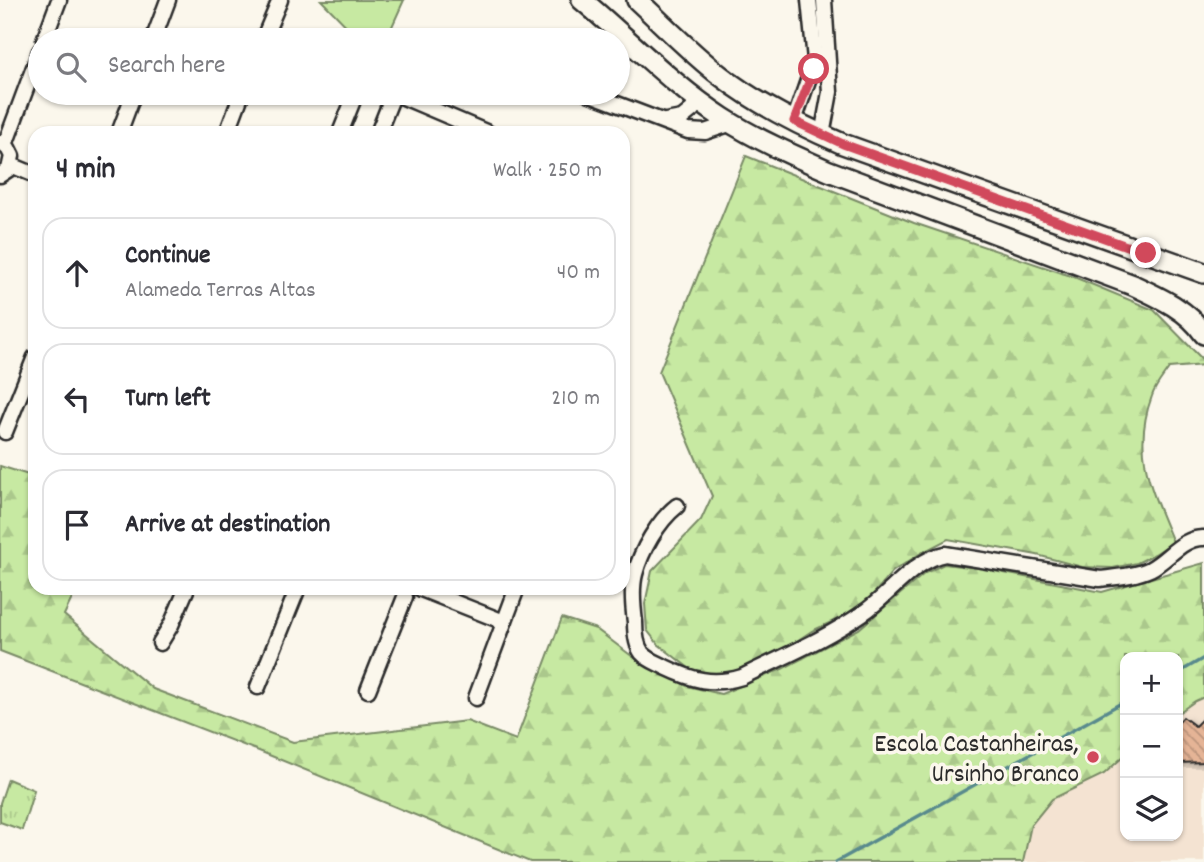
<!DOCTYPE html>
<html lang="en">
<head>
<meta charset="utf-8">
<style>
	:root { --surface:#fff; --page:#f2f2f3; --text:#2b2b33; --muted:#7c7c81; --line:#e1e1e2 }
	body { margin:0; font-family:Dekko,sans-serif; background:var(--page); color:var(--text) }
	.controls { position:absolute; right:21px; bottom:21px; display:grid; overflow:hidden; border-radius:14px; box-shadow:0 2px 5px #0004 }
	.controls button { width:63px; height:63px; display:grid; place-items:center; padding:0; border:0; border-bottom:2px solid var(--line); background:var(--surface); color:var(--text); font:35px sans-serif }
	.stop { position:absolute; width:21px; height:21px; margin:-16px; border:5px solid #d1495b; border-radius:50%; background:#fff }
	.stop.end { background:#d1495b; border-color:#fff; box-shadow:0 2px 7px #0008 }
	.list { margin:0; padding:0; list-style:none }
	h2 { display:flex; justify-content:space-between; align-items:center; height:91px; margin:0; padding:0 28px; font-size:30px }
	h2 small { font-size:23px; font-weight:400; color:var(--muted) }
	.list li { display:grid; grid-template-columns:46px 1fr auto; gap:21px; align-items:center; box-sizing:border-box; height:112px; margin:0 14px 14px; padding:0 14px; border:2px solid var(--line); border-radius:21px }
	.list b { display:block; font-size:26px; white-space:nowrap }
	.list p { margin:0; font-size:23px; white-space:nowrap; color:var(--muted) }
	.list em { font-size:23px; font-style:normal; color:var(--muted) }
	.icon { flex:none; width:38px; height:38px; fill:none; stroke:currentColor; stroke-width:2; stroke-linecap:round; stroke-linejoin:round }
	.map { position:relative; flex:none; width:1204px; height:862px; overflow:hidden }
	.search { position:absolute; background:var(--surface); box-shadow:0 2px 5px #0004; left:28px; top:28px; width:602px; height:77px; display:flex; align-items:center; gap:18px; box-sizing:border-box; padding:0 24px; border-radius:38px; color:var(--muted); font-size:26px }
	.panel { position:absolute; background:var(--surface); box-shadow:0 2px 5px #0004; left:28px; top:126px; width:602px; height:469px; border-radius:21px }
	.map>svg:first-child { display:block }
</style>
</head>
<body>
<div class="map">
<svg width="1204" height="862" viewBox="0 0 1204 862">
	<defs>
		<pattern id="forest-firs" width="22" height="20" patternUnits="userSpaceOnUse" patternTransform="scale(1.75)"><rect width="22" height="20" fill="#c7e9a2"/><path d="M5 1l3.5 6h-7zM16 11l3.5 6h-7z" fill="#abc88c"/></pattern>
		<pattern id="park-tufts" width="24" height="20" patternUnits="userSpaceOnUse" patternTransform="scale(1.75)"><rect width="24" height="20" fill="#c7e9a2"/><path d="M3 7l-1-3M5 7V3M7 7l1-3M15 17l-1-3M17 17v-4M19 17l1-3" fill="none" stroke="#abc88c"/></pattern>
		<pattern id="building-back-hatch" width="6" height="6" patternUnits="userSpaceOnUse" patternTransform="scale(1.75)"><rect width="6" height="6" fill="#e5b496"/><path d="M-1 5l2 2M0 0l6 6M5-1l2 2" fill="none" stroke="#ba937b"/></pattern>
		<filter id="shadow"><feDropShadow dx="3" dy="3" stdDeviation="3.5" flood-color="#0004"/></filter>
	</defs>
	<rect width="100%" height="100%" fill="#fbf7ec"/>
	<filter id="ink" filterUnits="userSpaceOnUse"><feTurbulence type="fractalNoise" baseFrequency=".0143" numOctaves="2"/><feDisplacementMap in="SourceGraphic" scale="14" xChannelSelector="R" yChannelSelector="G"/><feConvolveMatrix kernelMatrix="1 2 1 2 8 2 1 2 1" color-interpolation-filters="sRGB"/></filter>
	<g filter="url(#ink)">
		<polygon fill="#f4e3d2" points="1204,675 1204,862 923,862 1125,719 1125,836 1178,836 1178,689"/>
		<polygon fill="#c7e9a2" stroke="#798a66" stroke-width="2" points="321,0 404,0 386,40 360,40"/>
		<g fill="url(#forest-firs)" stroke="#798a66" stroke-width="2">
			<path d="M746,156L914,223L1074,277L1154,310L1204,361V365L1169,368C1163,377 1155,386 1152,396C1131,452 1152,491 1173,542L1155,554L1137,563L1113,568L1082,567L1037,555L948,539L921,553L892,572L862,608L812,631L780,652L735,671L720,674L694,672L658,644L647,630L645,604L652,571L701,520L712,496L659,372Z"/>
			<polygon points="0,466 35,477 35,588 77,588 64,615 153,689 293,742 467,721 516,740 562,618 596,629 633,657 687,686 721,694 782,669 859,629 925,573 944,564 978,568 1102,592 1204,563 1204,697 1195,701 1178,713 1178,657 1125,657 1125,755 1104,774 1052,799 1031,825 1023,862 530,862 264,753 0,651"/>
		</g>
		<polygon fill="url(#park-tufts)" stroke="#798a66" stroke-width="2" points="8,779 34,790 22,830 0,822 0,803"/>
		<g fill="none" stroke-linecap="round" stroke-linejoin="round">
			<g stroke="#598a8d" stroke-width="3.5">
				<polyline points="1178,673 1204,658"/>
				<polyline points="836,862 1125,701"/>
			</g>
		</g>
		<polygon fill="url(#building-back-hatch)" stroke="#2b2b2b" stroke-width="2" filter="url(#shadow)" points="1183,717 1195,726 1204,717 1204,762 1178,763 1178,723"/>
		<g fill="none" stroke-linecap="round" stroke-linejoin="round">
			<g stroke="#2b2b2b" stroke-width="19">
				<g id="minor">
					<polyline points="44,40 59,0"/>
					<polyline points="153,40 168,0"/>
					<polyline points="263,40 280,0"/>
					<polyline points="394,93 488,133"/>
					<polyline points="588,93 688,131 705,132 732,123"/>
					<polyline points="666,121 682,118 693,109 696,97"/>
					<polyline points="794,121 815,60 809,0"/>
					<polyline points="119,133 134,93"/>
					<polyline points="227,133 242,93"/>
					<polyline points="340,133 356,93"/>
					<polyline points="378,133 394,93"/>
					<polyline points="822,135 830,92 824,0"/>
					<polyline points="0,143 8,148 12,156 9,169 0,175"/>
					<polyline points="5,145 40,51"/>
					<polyline points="11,165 35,175"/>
					<polyline points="5,432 35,357"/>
					<path d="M677,506C658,521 641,551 635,574C631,589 633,607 635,622C635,632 636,645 642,653C648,660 658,663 665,667C692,680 713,686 742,677C782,657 826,639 863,613C890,595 913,560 945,554L1100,579C1117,577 1135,576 1150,569C1168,560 1182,537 1204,538"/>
					<polyline points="421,589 504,622"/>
					<polyline points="160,643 171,625 187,588"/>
					<polyline points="258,687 298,588"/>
					<polyline points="368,690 405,597"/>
					<polyline points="476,698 517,588"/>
				</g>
			</g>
			<g stroke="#2b2b2b" stroke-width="24">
				<g id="major">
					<path d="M582,0C629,39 672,85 723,118C756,139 792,155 829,171L1133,285C1159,297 1188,310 1204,334"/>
					<path d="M637,0C663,24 693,55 721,76C757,104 801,126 843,144L1204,273"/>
				</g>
			</g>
			<use href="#minor" stroke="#fbf7ec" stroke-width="14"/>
			<use href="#major" stroke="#fbf7ec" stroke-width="19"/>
		</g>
	</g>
	<g fill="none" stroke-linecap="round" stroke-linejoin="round" filter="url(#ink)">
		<polyline stroke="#d1495b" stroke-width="9" points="814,69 794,121 843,144 1146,253"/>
	</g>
	<circle fill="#d1495b" stroke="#fbf7ec" stroke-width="2.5" cx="1093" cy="757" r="7"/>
	<g text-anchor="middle" stroke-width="7" stroke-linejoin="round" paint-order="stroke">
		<g font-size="26" fill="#2b2b2b" stroke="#fbf7ec" text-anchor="end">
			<text x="1079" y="751">Escola Castanheiras,<tspan x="1079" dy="30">Ursinho Branco</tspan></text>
		</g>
	</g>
</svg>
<div class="controls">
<button>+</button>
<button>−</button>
<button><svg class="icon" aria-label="layers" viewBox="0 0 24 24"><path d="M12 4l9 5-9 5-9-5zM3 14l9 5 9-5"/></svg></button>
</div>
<div class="stop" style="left:814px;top:69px"></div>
<div class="stop end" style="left:1146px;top:253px"></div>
<div class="search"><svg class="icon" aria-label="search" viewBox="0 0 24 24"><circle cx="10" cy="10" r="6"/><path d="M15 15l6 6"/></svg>Search here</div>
<section class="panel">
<h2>4 min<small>Walk · 250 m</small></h2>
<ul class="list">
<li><svg class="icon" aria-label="ahead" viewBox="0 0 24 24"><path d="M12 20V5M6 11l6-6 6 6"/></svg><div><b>Continue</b><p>Alameda Terras Altas</p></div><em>40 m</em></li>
<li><svg class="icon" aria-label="left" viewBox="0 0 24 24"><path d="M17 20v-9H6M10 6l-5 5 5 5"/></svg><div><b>Turn left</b></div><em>210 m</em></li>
<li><svg class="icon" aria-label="arrive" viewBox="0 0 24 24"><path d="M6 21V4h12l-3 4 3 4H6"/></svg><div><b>Arrive at destination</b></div></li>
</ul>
</section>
</div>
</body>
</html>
